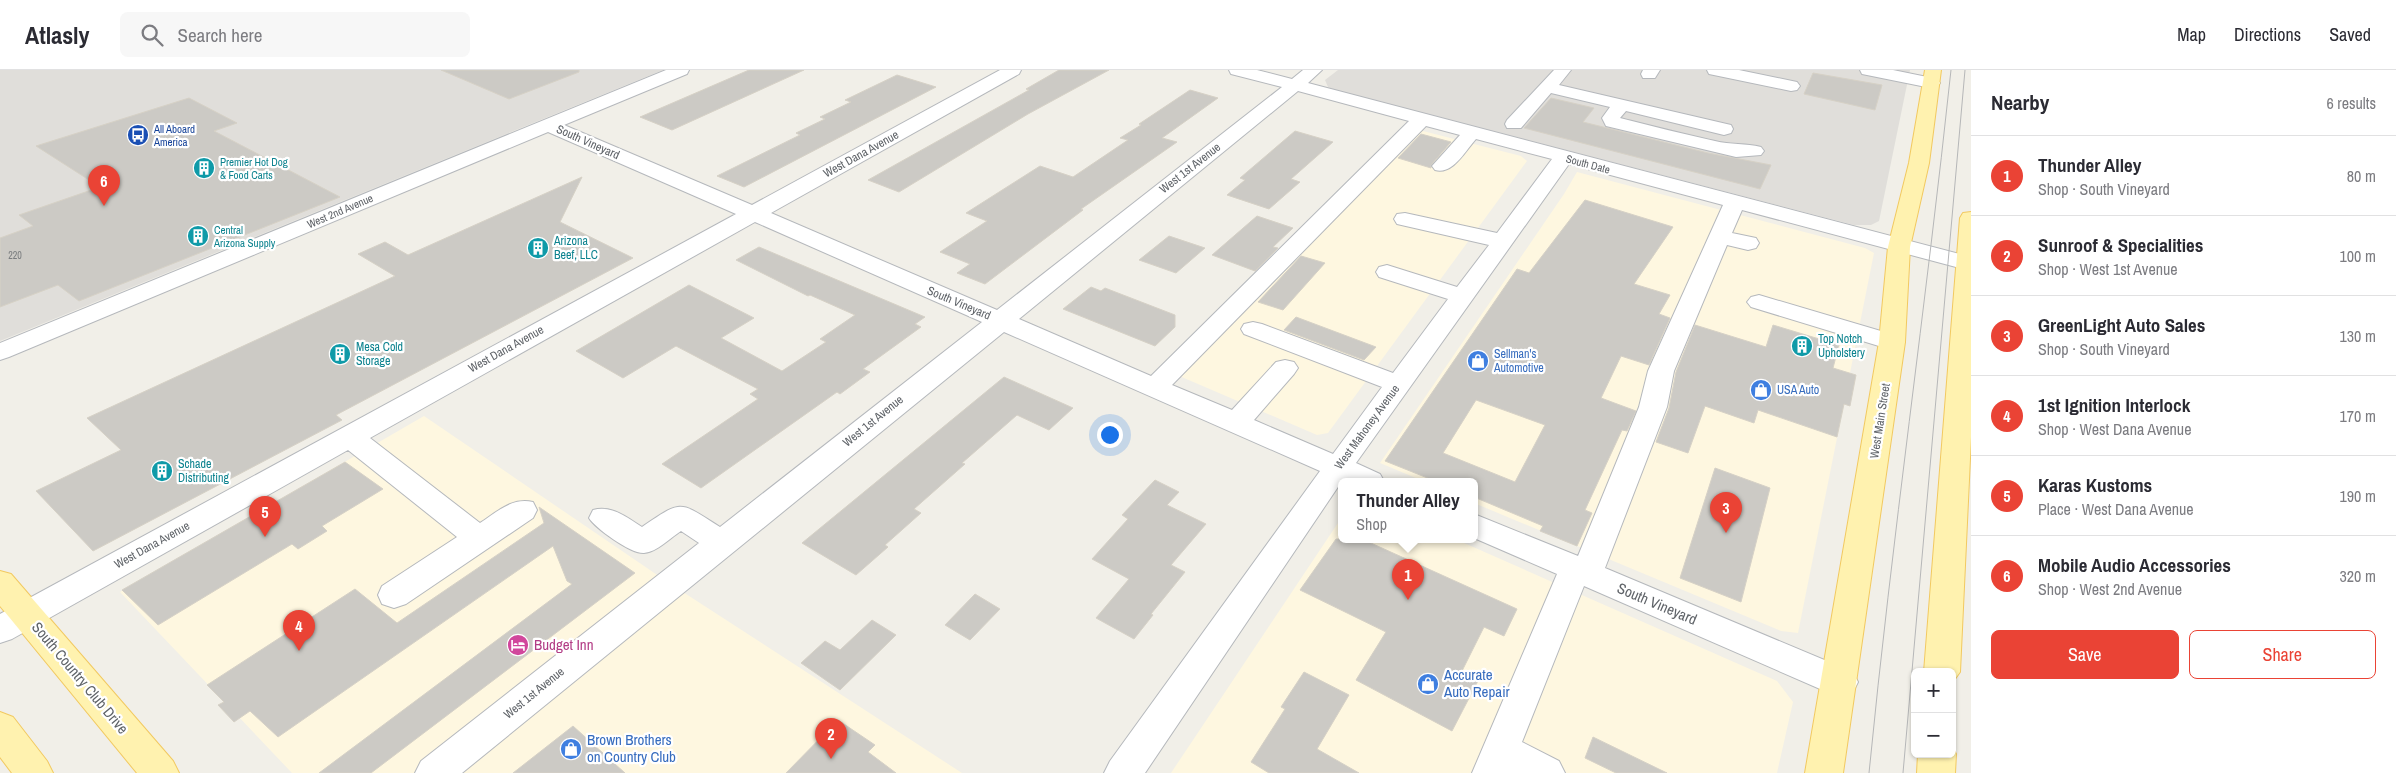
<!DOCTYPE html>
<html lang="en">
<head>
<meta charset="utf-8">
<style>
	:root { --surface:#fff; --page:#f7f7f7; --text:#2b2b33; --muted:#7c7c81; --line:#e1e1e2; --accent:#ea4335 }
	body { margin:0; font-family:"Archivo Narrow",sans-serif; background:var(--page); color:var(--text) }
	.controls { position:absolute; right:15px; bottom:15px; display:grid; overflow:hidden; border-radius:8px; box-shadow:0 1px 4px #0004 }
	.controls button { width:45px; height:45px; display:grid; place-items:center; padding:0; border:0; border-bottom:1px solid var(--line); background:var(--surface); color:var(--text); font:25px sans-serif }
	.you { position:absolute; left:1109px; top:364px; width:18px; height:18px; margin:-12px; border:4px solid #fff; border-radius:50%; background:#1a73e8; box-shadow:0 0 0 8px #1a73e833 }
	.badge { display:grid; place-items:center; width:32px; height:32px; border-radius:50%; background:var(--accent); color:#fff; font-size:16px; font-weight:700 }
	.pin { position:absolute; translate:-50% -41px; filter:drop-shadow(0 1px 2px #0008) }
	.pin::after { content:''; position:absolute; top:26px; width:18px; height:15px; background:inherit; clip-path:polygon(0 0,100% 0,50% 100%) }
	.popup { position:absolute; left:1338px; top:408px; width:140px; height:65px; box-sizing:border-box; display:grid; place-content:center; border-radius:8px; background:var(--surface); filter:drop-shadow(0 1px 4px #0005); font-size:16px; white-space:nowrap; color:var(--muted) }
	.popup b { font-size:19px; color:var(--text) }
	.popup::after { content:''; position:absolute; left:50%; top:100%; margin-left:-10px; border:10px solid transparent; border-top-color:var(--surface) }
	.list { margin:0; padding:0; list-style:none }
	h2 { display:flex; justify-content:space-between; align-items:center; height:65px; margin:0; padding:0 20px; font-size:21px }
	h2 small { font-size:16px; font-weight:400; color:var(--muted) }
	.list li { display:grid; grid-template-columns:32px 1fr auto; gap:15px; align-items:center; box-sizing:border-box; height:80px; padding:0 20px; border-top:1px solid var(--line) }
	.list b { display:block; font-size:19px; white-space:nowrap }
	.list p { margin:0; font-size:16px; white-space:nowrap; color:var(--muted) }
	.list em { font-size:16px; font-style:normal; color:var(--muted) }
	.actions { display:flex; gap:10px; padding:15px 20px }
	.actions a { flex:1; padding:11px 0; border:1px solid var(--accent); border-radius:8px; text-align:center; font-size:18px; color:var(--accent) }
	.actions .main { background:var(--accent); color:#fff }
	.icon { flex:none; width:28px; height:28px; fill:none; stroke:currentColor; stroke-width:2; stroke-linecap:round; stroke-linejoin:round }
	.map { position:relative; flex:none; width:1971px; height:703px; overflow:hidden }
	header { display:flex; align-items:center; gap:30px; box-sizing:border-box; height:70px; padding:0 25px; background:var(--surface); border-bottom:1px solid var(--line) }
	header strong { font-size:24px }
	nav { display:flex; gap:28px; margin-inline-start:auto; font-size:18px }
	.search { width:350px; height:45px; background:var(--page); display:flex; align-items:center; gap:12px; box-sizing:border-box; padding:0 18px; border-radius:8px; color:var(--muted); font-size:19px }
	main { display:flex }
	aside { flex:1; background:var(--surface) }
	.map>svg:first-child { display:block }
</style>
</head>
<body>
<header>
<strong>Atlasly</strong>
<div class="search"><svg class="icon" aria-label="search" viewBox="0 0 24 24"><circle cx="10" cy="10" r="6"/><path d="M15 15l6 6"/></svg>Search here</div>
<nav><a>Map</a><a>Directions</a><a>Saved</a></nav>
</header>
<main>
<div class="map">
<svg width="1971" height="703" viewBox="0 0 1971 703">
	<rect width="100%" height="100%" fill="#f1efe8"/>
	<g fill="#fef7e0">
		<polygon points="1419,60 1521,86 1527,91 1328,363 1317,365 1177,305"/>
		<polygon points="1577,102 1865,178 1874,183 1798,563 1781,561 1474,433 1474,411 1423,411 1380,393 1564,124"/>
		<polygon points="424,346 669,513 962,703 292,703 120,522"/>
		<polygon points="1342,447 1342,469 1455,469 1777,611 1793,632 1777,703 1171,703"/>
	</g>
	<g fill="#e0deda">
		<polygon points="0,0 663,0 0,271"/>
		<polygon points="1338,0 1910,0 1879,151 1871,155 1854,155 1335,20 1328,17 1325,10"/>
	</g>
	<g fill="#cccac5" stroke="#d6d1c6" fill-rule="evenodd">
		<polygon points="441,0 579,0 579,2 509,29"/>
		<polygon points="749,0 804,0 672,60 640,47"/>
		<polygon points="1059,0 1109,0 1028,44 899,122 868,110 1029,20 1026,19"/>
		<polygon points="1813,3 1882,15 1875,40 1804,24"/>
		<polygon points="897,5 936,17 744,117 717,106 800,65 796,63 825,49 820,47 851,32 845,30"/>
		<polygon points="1190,20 1218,28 1162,68 1177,72 1081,139 1083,140 985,214 957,203 970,194 940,182 987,151 966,143 1040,96 1073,107 1128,70 1120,68 1141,55 1139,54"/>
		<polygon points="189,28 237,53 214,61 340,127 79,231 58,215 0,237 0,168 33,156 19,145 100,117 36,76"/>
		<polygon points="1551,28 1594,38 1583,52 1708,83 1771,95 1760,119 1524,58"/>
		<polygon points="1295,61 1333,72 1291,109 1300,112 1269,139 1227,125 1245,110 1240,108"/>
		<polygon points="1421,64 1451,72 1431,95 1431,98 1398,88"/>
		<polygon points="582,107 560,152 633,188 336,345 342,350 93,481 36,421 121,380 87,348 395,206 358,184 385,172 408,185"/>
		<path d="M1585,130L1673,157L1634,214L1670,225L1659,244L1670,248L1649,295L1621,286L1601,328L1636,341L1627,361L1622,360L1585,440L1592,443L1577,476L1540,461L1543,456L1474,427V411H1435L1385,391L1517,199L1529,203ZM1476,330L1545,355L1515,412L1443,383Z"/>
		<polygon points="1257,146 1293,158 1273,177 1278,178 1255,201 1212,185"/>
		<polygon points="1169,166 1205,178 1176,203 1139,190"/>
		<polygon points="759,177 925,247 915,254 921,257 863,299 870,302 840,324 837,322 701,418 662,394 758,329 750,324 758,319 676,276 623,308 576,281 689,215 754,248 721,268 782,301 826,272 820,269 855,245 810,225 808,226 736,190"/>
		<polygon points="1301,186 1325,193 1283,240 1258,232"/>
		<polygon points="1091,217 1101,221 1105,218 1175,245 1175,257 1155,276 1063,239"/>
		<polygon points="1296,247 1376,277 1364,290 1284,260"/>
		<polygon points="1695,255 1766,277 1773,255 1839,275 1833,298 1856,305 1850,336 1844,334 1837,367 1758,340 1754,353 1705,336 1688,383 1656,372 1669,338 1676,302"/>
		<polygon points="1004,307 1073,338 1049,360 1017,345 962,393 965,394 914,439 921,443 885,475 888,477 856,505 802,473"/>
		<polygon points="345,392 383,419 322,456 327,461 298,479 292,474 158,555 122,520"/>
		<polygon points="1715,398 1770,418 1741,532 1680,508"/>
		<polygon points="1155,410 1179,422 1167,435 1206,454 1171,495 1185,502 1151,544 1153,545 1134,569 1096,548 1129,509 1092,489 1128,449 1122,445"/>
		<polygon points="539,437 635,503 371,703 319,703 572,514 567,511 553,476 278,667 250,641 234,652 218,635 224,632 207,615 355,519 397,553 544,453"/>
		<polygon points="1336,469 1362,469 1517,539 1504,566 1484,557 1462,601 1479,609 1452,661 1356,610 1386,562 1300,520"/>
		<polygon points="975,524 1000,539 970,570 945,555"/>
		<polygon points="872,550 896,565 840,620 801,593 825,571 840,580"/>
		<polygon points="1304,602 1349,625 1317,679 1359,703 1269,703 1251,692 1285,639 1281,637"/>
		<polygon points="838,650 875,675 868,682 896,703 786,703"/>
		<polygon points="573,656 625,703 513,703"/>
		<polygon points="1593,667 1667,703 1616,703 1585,688"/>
	</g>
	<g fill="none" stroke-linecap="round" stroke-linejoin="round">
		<g stroke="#b5b8bc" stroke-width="2">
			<g id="minor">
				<path d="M666,0H689L687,4L564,55L752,135L1000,0H1021L1019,4L771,143L997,240L1282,17L1231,4L1229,0H1257L1292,9L1303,0H1322L1308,13L1971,187V201L1742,140L1732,163L1756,168L1759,173L1756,178L1748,180L1727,175L1674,301L1667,337L1605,498L1853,602L1858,612L1853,622L1840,627L1827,622L1584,516L1522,672L1559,691L1565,703H1472L1557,504L1474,468V444L1578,486L1639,337L1648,301L1723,135L1569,94L1356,393L1380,404L1384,411H1342L1145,703H1104L1110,691L1320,401L1004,262L462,703H415L421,691L699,473L681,461C670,468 657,482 644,483C631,484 595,458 589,448L593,440C612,435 626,447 642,457C683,429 679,431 720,457L982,252L755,152L370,368L480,453C497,442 512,427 533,432L537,440L533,448L406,534L394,538L382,534L378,525L382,516L457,467L348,380L12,569L0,573V544L736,144L548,62L9,287L0,290V273ZM1298,21L1409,51L1151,306L1019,249ZM1426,56L1460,65L1432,96L1435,100C1453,105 1465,81 1476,69L1552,89L1497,163L1405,143L1397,144L1394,149L1397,154L1489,175L1457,217L1387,195L1379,197L1376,202L1379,207L1448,229L1393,303L1262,254L1253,252L1244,254L1241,259L1244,264L1382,317L1333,384L1254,350L1294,304L1298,298L1294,292L1285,290L1276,292L1232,340L1172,315Z"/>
				<path d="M1554,0H1571L1559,15L1731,55L1733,59L1731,63L1724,65L1626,41L1620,48C1652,56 1683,64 1715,71C1730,75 1746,73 1761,77L1764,81L1761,85L1736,87L1606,56L1602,48L1610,37L1551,23L1521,58H1507L1505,54L1507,50Z"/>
				<polygon points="1643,0 1660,0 1655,8 1643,8 1641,4"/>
				<polygon points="1707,0 1739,0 1797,12 1800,16 1797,20 1791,21 1709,4"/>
				<polygon points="1860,0 1893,0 1937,9 1940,13 1937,17 1931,18 1862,4"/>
				<polygon points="1759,225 1901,267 1905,272 1901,277 1892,280 1751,237 1747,232 1751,227"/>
			</g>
		</g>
		<g stroke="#f2c960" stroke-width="2">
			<g id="major">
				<polygon points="1925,0 1941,0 1929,93 1910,177 1905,272 1843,703 1805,703 1879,272 1888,177 1909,93"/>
				<polygon points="1971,142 1971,367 1960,602 1952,613 1952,602 1924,602 1960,148 1963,143"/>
				<polygon points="0,501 11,504 173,691 179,703 137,703 0,536"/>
				<polygon points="0,642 13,647 47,691 53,703 12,703 0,687"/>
				<polygon points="1952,677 1956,684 1955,703 1917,703 1918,684 1952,684"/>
			</g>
		</g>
		<use href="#minor" fill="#fff" fill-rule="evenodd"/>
		<use href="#major" fill="#fff2af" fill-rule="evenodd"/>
		<g stroke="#b6b7b8" stroke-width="1">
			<path d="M1869,703C1892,468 1926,235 1951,0"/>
			<polyline points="1903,703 1965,0"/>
		</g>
	</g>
	<defs>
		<g id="bus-disc" transform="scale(1.125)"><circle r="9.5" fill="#1a4fb4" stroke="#fff"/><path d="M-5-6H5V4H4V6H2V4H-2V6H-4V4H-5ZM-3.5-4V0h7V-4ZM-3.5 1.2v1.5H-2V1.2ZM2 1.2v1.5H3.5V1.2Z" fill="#fff"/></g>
		<g id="building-disc" transform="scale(1.125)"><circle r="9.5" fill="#0f9aa8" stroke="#fff"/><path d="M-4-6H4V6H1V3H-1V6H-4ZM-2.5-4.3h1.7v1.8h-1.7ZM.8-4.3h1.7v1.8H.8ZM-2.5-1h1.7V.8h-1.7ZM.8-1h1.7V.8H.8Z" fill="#fff"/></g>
		<g id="shop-disc" transform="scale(1.125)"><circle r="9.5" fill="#3f7fe0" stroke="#fff"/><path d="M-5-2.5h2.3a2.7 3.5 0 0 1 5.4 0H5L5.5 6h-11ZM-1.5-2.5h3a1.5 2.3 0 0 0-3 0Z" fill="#fff"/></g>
		<g id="hotel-disc" transform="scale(1.125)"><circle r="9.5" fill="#d1479c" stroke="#fff"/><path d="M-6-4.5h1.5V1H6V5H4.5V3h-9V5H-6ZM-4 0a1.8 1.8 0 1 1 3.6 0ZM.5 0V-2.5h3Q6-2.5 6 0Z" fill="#fff"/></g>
	</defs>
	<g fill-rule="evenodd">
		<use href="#bus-disc" x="138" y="65"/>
		<use href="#building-disc" x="204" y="98"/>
		<use href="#building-disc" x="198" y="166"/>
		<use href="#building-disc" x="538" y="178"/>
		<use href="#building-disc" x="1802" y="276"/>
		<use href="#building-disc" x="340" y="284"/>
		<use href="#shop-disc" x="1478" y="291"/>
		<use href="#shop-disc" x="1761" y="320"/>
		<use href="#building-disc" x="162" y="401"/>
		<use href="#hotel-disc" x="518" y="575"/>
		<use href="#shop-disc" x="1428" y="614"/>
		<use href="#shop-disc" x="571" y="679"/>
	</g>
	<g text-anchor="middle" stroke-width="4.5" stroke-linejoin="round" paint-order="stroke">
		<g font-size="10" fill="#7a7d7f">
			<text x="15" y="189">220</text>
		</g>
		<g font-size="11" fill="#164399" stroke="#fff" text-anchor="start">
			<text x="154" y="63">All Aboard<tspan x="154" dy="13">America</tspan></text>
		</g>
		<g font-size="11" fill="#0d838f" stroke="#fff" text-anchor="start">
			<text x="220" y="96">Premier Hot Dog<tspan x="220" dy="13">&amp; Food Carts</tspan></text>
			<text x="214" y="164">Central<tspan x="214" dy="13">Arizona Supply</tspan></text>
		</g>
		<g font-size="11" fill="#5f6368" stroke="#fff">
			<text transform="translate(1588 94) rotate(15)" y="4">South Date</text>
			<text transform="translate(340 141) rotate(-23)" y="4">West 2nd Avenue</text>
		</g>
		<g font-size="12" fill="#5f6368" stroke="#fff">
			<text transform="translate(588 72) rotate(24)" y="4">South Vineyard</text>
			<text transform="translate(861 84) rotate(-29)" y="4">West Dana Avenue</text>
			<text transform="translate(1190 98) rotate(-38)" y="4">West 1st Avenue</text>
			<text transform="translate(959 233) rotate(23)" y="4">South Vineyard</text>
			<text transform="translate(506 279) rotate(-29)" y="4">West Dana Avenue</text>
			<text transform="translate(873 351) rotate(-39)" y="4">West 1st Avenue</text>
			<text transform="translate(1880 351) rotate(-81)" y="4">West Main Street</text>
			<text transform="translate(1367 357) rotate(-54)" y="4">West Mahoney Avenue</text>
			<text transform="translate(152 475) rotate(-29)" y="4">West Dana Avenue</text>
			<text transform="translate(534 623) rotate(-39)" y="4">West 1st Avenue</text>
		</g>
		<g font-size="12" fill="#0d838f" stroke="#fff" text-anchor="start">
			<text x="554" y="175">Arizona<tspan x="554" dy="14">Beef, LLC</tspan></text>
			<text x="1818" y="273">Top Notch<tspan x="1818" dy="14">Upholstery</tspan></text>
			<text x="356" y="281">Mesa Cold<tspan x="356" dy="14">Storage</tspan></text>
			<text x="178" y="398">Schade<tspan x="178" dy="14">Distributing</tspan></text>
		</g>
		<g font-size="12" fill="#366cbe" stroke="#fff" text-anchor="start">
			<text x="1494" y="288">Sellman's<tspan x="1494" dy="14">Automotive</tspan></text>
			<text x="1777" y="324">USA Auto</text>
		</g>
		<g font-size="15" fill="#5f6368" stroke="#fff">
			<text transform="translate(1657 534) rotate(23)" y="5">South Vineyard</text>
			<text transform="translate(80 608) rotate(50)" y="5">South Country Club Drive</text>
		</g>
		<g font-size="15" fill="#b23c85" stroke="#fff" text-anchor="start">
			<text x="534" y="580">Budget Inn</text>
		</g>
		<g font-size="15" fill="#366cbe" stroke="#fff" text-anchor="start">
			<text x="1444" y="610">Accurate<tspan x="1444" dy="17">Auto Repair</tspan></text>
			<text x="587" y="675">Brown Brothers<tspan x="587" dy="17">on Country Club</tspan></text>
		</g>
	</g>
</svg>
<div class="controls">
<button>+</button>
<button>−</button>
</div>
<div class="you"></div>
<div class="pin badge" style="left:1408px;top:530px">1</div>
<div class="popup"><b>Thunder Alley</b>Shop</div>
<div class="pin badge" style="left:831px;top:689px">2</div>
<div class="pin badge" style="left:1726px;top:463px">3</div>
<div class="pin badge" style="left:299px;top:581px">4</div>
<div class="pin badge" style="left:265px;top:467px">5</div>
<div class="pin badge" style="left:104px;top:136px">6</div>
</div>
<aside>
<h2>Nearby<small>6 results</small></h2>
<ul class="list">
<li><span class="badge">1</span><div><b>Thunder Alley</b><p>Shop · South Vineyard</p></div><em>80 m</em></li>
<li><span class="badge">2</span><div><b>Sunroof &amp; Specialities</b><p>Shop · West 1st Avenue</p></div><em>100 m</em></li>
<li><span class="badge">3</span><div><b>GreenLight Auto Sales</b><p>Shop · South Vineyard</p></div><em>130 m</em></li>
<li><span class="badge">4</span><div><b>1st Ignition Interlock</b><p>Shop · West Dana Avenue</p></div><em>170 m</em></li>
<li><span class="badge">5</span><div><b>Karas Kustoms</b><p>Place · West Dana Avenue</p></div><em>190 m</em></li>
<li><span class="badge">6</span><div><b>Mobile Audio Accessories</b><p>Shop · West 2nd Avenue</p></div><em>320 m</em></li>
</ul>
<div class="actions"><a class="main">Save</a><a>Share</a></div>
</aside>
</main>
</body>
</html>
